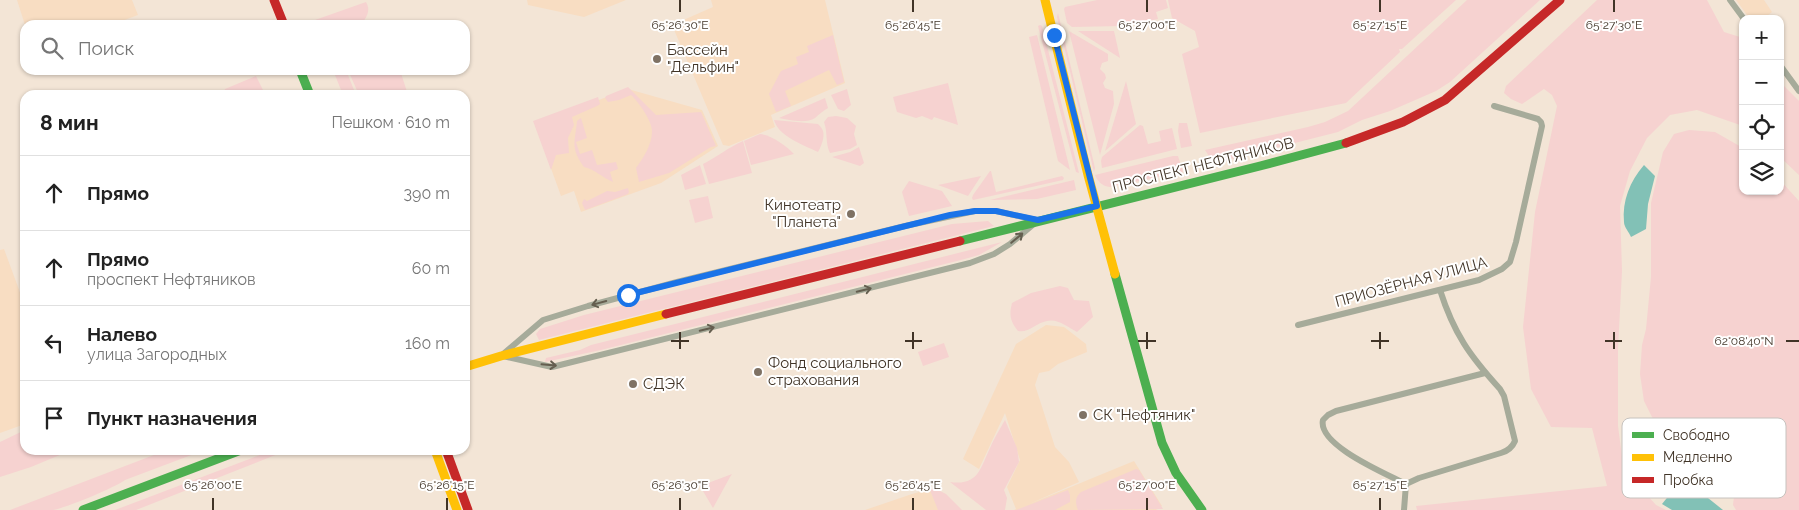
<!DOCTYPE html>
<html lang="ru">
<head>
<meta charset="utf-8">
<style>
	:root { --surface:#fff; --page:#f6f6f6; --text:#222; --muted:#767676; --line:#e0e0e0 }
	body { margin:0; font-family:Raleway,sans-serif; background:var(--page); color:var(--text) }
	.controls { position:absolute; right:15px; top:15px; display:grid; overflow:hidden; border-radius:10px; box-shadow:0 1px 4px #0004 }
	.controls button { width:45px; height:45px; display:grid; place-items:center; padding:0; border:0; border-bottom:1px solid var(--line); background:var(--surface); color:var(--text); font:25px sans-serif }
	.stop { position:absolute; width:15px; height:15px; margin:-11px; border:4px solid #1a73e8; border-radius:50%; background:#fff }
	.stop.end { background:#1a73e8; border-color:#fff; box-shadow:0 1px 5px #0008 }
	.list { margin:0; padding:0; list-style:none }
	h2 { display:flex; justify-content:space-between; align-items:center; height:65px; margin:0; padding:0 20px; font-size:21px }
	h2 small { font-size:16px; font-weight:400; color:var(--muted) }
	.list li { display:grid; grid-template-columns:32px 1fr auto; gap:15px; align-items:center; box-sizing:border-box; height:75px; padding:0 20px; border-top:1px solid var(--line) }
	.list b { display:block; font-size:19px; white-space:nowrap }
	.list p { margin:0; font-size:16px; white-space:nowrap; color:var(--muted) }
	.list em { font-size:16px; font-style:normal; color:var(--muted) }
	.icon { flex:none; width:28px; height:28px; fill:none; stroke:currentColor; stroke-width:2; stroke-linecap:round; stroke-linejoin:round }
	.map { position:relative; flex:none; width:1799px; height:510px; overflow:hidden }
	.search { position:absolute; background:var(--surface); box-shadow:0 1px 4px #0004; left:20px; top:20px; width:450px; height:55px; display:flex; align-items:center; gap:12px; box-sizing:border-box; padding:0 18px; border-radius:15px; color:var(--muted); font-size:19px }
	.panel { position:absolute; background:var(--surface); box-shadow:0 1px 4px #0004; left:20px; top:90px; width:450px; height:365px; border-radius:15px }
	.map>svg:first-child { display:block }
</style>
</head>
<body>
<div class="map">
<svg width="1799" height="510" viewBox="0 0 1799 510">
	<rect width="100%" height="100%" fill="#f3e5d6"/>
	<g fill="#f8ddc2">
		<polygon points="17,0 132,0 138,15 111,25 25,25"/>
		<polygon points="527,0 626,0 584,17 528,5"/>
		<polygon points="711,0 825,0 845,83 771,115 775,127 729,146 723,145 672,25 713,7"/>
		<polygon points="1736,0 1764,0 1772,12 1763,19 1750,19"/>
		<polygon points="628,89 702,110 718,146 661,183 581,212 574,191 561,196 535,124"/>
		<polygon points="4,249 25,306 25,424 0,433 0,250"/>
		<polygon points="1046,325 1064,327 1086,344 1087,352 1058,364 1049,371 1039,373 1035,385 1055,447 1069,462 1079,482 1027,505 1134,461 1162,506 1156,510 1014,510 1016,509 1007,487 1020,460 1005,413 979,469 963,459 1016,344"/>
		<polygon points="930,489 939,510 865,510 912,494"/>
	</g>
	<g fill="#f6d2d0">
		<polygon points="1097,0 1166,0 1168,8 1156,12 1158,19 1123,26 1072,27 1067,23 1064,9 1065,7"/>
		<polygon points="1168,0 1456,0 1402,49 1399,49 1400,52 1346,103 1200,133 1182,54 1199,47 1195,31 1172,18"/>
		<polygon points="1467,0 1540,0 1450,82 1436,91 1390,111 1362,120 1338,132 1216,163 1212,161 1205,150 1308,127 1325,122 1348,111"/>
		<polygon points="1597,0 1707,0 1724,32 1743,38 1743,126 1697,110 1670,115 1647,138 1630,171 1620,206 1622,271 1618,349 1618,426 1622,456 1637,484 1656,505 1666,510 1417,510 1416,506 1607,486 1592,428 1551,427 1531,389 1523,327 1535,212 1557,106 1552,95 1544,89 1522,104 1511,99 1504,93 1506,86"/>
		<path d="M366,2C371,10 367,16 362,24L316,25L315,20Z"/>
		<polygon points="1058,13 1095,168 1094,172 1057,17"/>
		<polygon points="1040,25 1042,26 1079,173 1076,172 1038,26"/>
		<polygon points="1069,31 1108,54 1108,61 1102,63 1100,69 1105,74 1106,78 1103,83 1105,88 1113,91 1114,104 1100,155"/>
		<polygon points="1078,31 1114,31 1120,58"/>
		<polygon points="833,35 844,82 837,85 829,70 785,91 791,106 776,112 769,94 781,71 798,64 796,57 809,52 807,46"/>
		<polygon points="1037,35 1070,170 1058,161 1029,37"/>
		<polygon points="333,70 346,70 356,95 343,95"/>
		<polygon points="348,70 400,70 408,95 359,95"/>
		<polygon points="256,76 263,90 268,95 223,95 225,89"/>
		<polygon points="1126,81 1136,124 1105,151"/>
		<polygon points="1780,82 1799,101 1799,175 1780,157"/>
		<polygon points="948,83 958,125 934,117 932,120 922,116 916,118 897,112 893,97"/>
		<path d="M628,87L656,115L701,112L716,146L711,147L669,173L639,182L636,168C643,159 652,144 652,132C653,122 638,101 631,95L619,100L608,102L605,98L606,96Z"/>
		<polygon points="847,89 851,105 844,111 838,109 831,95"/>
		<polygon points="598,97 600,104 597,106 572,117 574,125 568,138 569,153 556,155 551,170 533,121"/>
		<path d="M825,98L828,108C823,111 819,114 815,118C806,124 789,120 779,118Z"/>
		<path d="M836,116L847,118L856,126L854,134L857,145L850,149L830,153C825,143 828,133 824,122L828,117Z"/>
		<path d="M581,118L587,138L576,142L580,154L592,150L597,165L616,162L618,169L610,172L613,182C603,178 596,170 584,167C570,147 575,143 577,121Z"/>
		<path d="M774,120L818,124C820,126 822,128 823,131C825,137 821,147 818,152C804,145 779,137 774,120Z"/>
		<polygon points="1179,123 1187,123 1192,146 1181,148 1178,131"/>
		<polygon points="1140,125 1143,126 1148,144 1161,141 1159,131 1172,128 1177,149 1102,168 1101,161 1102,157"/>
		<polygon points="1689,130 1715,132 1743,148 1743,191 1780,191 1780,180 1799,201 1799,510 1736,510 1733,505 1734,496 1726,485 1716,487 1686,466 1674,442 1656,425 1644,401 1640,374 1642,345 1646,329 1651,277 1651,203 1663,152 1674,134"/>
		<path d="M760,134C770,134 787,146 794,154L751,165L744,141Z"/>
		<path d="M743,141L752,173L709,184L703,164C717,157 729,147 743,141Z"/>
		<polygon points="859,147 864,163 860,166 832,157 850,152"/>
		<path d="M1173,156H1178L1183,172L1110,187C1102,186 1098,182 1095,175Z"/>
		<polygon points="700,165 706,184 685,190 681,175"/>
		<polygon points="990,171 991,171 996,192 1062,176 1064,178 1063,180 973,200 972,198 973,195"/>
		<polygon points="981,176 968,196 938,185"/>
		<polygon points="1074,180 1076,190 1037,199 990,200"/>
		<polygon points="909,181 942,191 952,206 909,216 902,192"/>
		<polygon points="628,188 629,192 628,194 585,210 582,203 584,199 587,201 607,191 615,192"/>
		<polygon points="708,196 713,218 695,223 689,200"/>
		<polygon points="988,221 994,226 539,340 536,334 540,329 584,315 952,224"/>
		<polygon points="1002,242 979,255 961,260 601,350 545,362 546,358 580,350 591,345"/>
		<path d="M1060,286L1068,288L1074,300L1089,301L1093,317L1077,332C1068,327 1057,318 1047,321C1036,323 1029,333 1018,331C1010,321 1009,315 1012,303L1031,293Z"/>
		<polygon points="944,343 949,357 923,366 918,352"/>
		<path d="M1005,420L1017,448L1019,462L1004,490L1007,498L1005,510H986L950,482C978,486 980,469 990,448C994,438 1000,429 1005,420Z"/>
		<polygon points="25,430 25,450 67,450 67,452 31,467 0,477 0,442"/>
		<path d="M167,450H194V454L125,480C116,487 66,508 53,510C40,510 24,510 10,510Z"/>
		<polygon points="273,450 288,450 136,510 115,510"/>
		<path d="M1136,469L1139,470L1163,509L1078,510C1075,503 1075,497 1081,492Z"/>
		<polygon points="732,474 730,477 713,508 700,486"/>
		<polygon points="934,488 946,494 962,510 938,510 930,490"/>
		<polygon points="1068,490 1070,495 1070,502 1055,510 1016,510"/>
	</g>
	<g fill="#82c1b6">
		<path d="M1644,165L1655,176L1648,204L1646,229L1631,237C1629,232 1624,227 1624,222C1622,201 1630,181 1644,165Z"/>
		<polygon points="1683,478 1723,510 1672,510 1662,504"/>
	</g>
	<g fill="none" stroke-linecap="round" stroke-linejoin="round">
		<g stroke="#a6ab9a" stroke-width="6">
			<polyline points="1730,0 1744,19"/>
			<polyline points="1780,65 1799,91"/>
			<polyline points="1298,325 1479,280 1502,269 1510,262 1516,242 1542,126 1541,122 1538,119 1494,106"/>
			<polyline points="502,355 543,320 588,306 677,282 905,226 975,211 996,211 1036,220"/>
			<polyline points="503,356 552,367 970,263 994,254 1010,244 1035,223"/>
			<path d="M1406,484L1419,478L1501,453C1508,451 1512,448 1515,441L1504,396L1500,389C1470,356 1454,334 1440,290"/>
			<path d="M1404,510L1406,484C1387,474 1317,445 1323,420L1328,415L1336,411L1485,373"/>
		</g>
		<g stroke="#4caf50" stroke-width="9">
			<polyline points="300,70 310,95"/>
			<polyline points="960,241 1260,166 1346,143"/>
			<polyline points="1115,274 1162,443 1176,473 1202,510"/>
			<polyline points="83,510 241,450"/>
		</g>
		<g stroke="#ffc107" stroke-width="9">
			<polyline points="1045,0 1088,175 1115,274"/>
			<polyline points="465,367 501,356 666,314"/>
			<polyline points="435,450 457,510"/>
		</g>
		<g stroke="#c62828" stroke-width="9">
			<polyline points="274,0 284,25"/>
			<polyline points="1346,143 1403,122 1445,100 1560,0"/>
			<polyline points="666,314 960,241"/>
			<polyline points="446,450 468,510"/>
		</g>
	</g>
	<defs><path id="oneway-shaft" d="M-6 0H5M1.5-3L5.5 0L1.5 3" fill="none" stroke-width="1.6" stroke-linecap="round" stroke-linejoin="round" transform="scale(1.25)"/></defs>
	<g stroke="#645e4f">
		<use href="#oneway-shaft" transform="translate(1017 238) rotate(-40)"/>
		<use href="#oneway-shaft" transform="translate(864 290) rotate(-14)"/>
		<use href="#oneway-shaft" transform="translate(599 303) rotate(165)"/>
		<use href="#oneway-shaft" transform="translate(707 329) rotate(-14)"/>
		<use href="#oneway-shaft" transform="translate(549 365) rotate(5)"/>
	</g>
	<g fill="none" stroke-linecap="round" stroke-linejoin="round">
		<polyline stroke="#1a73e8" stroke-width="6" points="628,295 950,215 975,211 996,211 1038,220 1097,206 1054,35"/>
	</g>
	<path fill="none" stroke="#413427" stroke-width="2" d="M680,0V12M913,0V12M1147,0V12M1380,0V12M1614,0V12M680,332V349M913,332V349M1147,332V349M1380,332V349M1614,332V349M671,341H689M905,341H922M1138,341H1156M1371,341H1389M1605,341H1622M1786,341H1799M213,498V510M447,498V510M680,498V510M913,498V510M1147,498V510M1380,498V510"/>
	<g fill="#7f7264" stroke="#fff" stroke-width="2">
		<circle cx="657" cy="59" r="5"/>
		<circle cx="851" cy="214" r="5"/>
		<circle cx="758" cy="372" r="5"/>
		<circle cx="633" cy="384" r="5"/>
		<circle cx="1083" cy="415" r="5"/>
	</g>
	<g text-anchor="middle" stroke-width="4" stroke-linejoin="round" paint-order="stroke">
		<g font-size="15" fill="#413427" stroke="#fff" text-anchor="start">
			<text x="667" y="55">Бассейн<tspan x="667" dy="17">"Дельфин"</tspan></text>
			<text x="841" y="210" text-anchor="end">Кинотеатр<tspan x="841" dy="17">"Планета"</tspan></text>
			<text x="768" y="368">Фонд социального<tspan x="768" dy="17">страхования</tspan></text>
			<text x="643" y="389">СДЭК</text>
			<text x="1093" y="420">СК "Нефтяник"</text>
		</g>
		<g font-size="15" fill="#413427" stroke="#fff">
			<text transform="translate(1203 165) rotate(-14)" y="5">ПРОСПЕКТ НЕФТЯНИКОВ</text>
			<text transform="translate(1411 282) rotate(-15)" y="5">ПРИОЗЁРНАЯ УЛИЦА</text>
		</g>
	</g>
	<rect x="1622" y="418" width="164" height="80" rx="8" fill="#fff" stroke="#c6c2be" stroke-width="1"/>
	<rect x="1632" y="432" width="22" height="6" fill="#4caf50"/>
	<rect x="1632" y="454" width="22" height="7" fill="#ffc107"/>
	<rect x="1632" y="477" width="22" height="6" fill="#c62828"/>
	<g font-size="14" fill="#413427">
		<text x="1663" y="440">Свободно</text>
		<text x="1663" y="462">Медленно</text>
		<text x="1663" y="485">Пробка</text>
	</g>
	<g font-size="12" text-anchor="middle" fill="#413427" stroke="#fff" stroke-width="4" stroke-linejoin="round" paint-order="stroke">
		<text x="680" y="29">65°26'30"E</text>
		<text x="913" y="29">65°26'45"E</text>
		<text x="1147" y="29">65°27'00"E</text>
		<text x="1380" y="29">65°27'15"E</text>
		<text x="1614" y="29">65°27'30"E</text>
		<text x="1744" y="345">62°08'40"N</text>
		<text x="213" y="489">65°26'00"E</text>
		<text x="447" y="489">65°26'15"E</text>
		<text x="680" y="489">65°26'30"E</text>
		<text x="913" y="489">65°26'45"E</text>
		<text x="1147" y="489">65°27'00"E</text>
		<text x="1380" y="489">65°27'15"E</text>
	</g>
</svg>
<div class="controls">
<button>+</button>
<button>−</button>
<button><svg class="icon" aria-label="locate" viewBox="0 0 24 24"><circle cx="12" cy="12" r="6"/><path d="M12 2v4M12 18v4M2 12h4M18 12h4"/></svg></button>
<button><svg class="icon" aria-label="layers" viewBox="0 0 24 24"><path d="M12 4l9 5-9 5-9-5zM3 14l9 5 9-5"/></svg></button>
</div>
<div class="stop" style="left:628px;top:295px"></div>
<div class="stop end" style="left:1054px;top:35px"></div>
<div class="search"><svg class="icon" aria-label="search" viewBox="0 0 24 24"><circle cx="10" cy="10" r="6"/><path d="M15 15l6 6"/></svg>Поиск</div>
<section class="panel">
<h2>8 мин<small>Пешком · 610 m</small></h2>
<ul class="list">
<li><svg class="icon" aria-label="ahead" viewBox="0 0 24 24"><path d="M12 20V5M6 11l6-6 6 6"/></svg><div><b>Прямо</b></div><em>390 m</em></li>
<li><svg class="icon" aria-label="ahead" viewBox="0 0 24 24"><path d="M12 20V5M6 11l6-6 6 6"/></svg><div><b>Прямо</b><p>проспект Нефтяников</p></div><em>60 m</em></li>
<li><svg class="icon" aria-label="left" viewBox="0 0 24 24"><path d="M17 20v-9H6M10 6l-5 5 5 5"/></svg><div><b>Налево</b><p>улица Загородных</p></div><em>160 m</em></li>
<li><svg class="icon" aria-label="arrive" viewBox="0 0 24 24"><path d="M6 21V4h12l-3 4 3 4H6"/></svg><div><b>Пункт назначения</b></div></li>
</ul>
</section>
</div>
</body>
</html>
